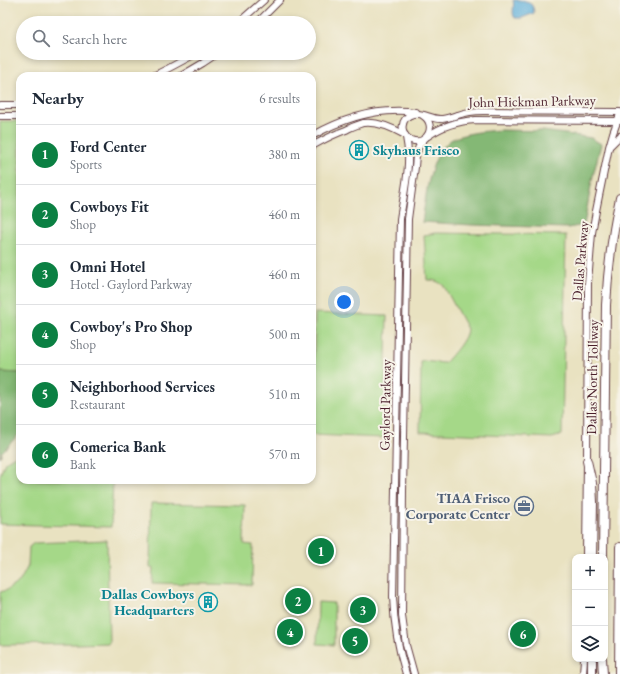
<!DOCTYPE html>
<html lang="en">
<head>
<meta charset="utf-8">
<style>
	:root { --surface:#fff; --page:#f6f6f7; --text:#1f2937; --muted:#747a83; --line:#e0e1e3; --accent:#0b8043 }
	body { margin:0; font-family:"EB Garamond",serif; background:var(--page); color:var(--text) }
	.controls { position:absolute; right:12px; bottom:12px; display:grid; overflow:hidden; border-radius:8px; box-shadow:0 2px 6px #0003 }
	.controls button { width:36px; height:36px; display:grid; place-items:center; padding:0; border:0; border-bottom:1px solid var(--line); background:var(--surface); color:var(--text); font:20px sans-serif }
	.you { position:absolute; left:344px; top:302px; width:14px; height:14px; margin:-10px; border:3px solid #fff; border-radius:50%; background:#1a73e8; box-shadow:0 0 0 6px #1a73e833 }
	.badge { display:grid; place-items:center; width:26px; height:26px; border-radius:50%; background:var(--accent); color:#fff; font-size:13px; font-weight:700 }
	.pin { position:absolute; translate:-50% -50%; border:2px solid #fff; box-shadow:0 1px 4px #0006 }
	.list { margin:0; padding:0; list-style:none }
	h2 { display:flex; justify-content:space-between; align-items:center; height:52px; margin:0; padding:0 16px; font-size:17px }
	h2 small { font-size:13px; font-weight:400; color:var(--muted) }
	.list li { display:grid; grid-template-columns:26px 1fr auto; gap:12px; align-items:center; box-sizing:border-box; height:60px; padding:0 16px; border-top:1px solid var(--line) }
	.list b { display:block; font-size:15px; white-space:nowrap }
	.list p { margin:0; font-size:13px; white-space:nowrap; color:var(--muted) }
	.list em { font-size:13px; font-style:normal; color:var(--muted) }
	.icon { flex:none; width:22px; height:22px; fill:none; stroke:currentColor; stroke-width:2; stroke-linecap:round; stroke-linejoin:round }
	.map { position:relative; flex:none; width:620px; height:674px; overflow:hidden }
	.search { position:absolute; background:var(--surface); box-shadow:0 2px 6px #0003; left:16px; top:16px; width:300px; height:44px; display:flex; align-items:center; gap:10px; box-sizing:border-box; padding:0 14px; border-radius:22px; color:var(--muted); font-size:15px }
	.panel { position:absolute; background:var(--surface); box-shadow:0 2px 6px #0003; left:16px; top:72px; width:300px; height:412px; border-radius:12px }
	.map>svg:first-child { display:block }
</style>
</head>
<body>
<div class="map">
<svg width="620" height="674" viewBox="0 0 620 674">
	<rect width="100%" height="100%" fill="#f7f3e8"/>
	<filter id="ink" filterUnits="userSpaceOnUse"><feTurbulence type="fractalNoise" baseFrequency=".025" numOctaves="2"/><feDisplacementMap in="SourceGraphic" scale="8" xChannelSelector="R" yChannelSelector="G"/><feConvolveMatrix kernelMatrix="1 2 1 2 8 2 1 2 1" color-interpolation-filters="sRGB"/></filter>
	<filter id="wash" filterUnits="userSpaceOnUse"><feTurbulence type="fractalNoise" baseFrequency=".012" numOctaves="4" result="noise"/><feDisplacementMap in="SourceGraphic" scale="16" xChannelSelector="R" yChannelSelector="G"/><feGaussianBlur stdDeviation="0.9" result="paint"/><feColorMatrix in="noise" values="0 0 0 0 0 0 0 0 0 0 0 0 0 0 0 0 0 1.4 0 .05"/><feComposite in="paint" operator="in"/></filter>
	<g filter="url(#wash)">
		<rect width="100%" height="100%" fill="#e9e2c1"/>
		<g fill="#a5d888" stroke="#787c5a">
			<polygon points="0,121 20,121 20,373 0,372"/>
			<path d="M435,233L566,235L562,435L552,438L420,432L421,361L445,363C452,355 467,339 467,329L444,286C438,281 434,280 427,280L424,235Z"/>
			<polygon points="315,313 387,316 384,438 312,435"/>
			<polygon points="20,453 20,480 113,480 111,527 0,524 0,475 5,462"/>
			<polygon points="151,503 245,505 244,544 253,545 252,585 152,583 153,568 150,568"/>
			<polygon points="107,540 109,643 76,644 0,645 0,592 7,590 20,581 28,566 29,547 34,543"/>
			<polygon points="318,602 334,603 334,645 317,644"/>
		</g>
		<g fill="#84b874" stroke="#676c50">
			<path d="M501,130L543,131L573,135L591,138L601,144L592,180L584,225L568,228L472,225L422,222C426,198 428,161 447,143C457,133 486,131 501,130Z"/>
			<polygon points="0,372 20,373 20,433 2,452 0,457"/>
		</g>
		<path fill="#61b1db" stroke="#566883" d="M513,0C524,0 533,0 534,13L522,18H515C511,13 515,6 513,0Z"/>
	</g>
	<g filter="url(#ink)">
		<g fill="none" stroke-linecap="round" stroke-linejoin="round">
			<g stroke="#623c42" stroke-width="8">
				<g id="secondary">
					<polyline points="238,23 264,0"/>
					<polyline points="257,23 280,0"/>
					<polyline points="153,76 169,68 197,53"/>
					<polyline points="181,76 203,63 218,53"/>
					<polyline points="0,105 20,105"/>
					<path d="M422,115C438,124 427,147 411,140C399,135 400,117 413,114C422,112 431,119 440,119C446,119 453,116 458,115C466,112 475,111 483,111L620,112"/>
					<polyline points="0,116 20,116"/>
					<path d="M312,136C344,118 378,107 415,112"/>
					<path d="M428,136C442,126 459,121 476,120L619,121"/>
					<path d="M312,146C323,140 334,134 346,130C351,127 357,125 363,123C378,121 393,128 405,135"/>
					<polyline points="610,146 620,136"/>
					<polyline points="586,557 587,461 588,283 592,233 596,211 609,147 613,133 620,114"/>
					<path d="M406,674C398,649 394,624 393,597L400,219C404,192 412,163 406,137"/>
					<polyline points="414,674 406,645 402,616 403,491 408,219 415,167 416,155 419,146 423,140"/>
					<polyline points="583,674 584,659"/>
				</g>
			</g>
			<g stroke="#623c42" stroke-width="10">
				<g id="highway">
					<polyline points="587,461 592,483 593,502 592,557"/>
					<path d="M603,557L606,305C608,269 612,234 620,198"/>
					<polyline points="592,659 592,674"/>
					<polyline points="602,659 603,674"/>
					<polyline points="619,674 620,547"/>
				</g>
			</g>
			<use href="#secondary" stroke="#fff" stroke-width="6"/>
			<use href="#highway" stroke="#fff" stroke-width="8"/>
		</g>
	</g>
	<defs>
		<g id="building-ring" transform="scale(1)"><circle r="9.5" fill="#f7f3e8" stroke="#0f9aa8" stroke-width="1.5"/><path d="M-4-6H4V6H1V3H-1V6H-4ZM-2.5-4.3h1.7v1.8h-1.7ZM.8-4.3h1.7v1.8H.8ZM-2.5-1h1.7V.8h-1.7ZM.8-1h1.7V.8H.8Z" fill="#0f9aa8"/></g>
		<g id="office-ring" transform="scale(1)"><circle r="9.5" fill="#f7f3e8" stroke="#5c6f8a" stroke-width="1.5"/><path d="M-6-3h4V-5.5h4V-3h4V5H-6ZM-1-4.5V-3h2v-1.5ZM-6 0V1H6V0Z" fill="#5c6f8a"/></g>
	</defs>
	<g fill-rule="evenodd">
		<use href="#building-ring" x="359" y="150"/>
		<use href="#office-ring" x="524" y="506"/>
		<use href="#building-ring" x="208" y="602"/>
	</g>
	<g text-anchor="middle" stroke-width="4" stroke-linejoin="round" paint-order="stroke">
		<g font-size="14" fill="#4a1f2b" stroke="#f7f3e8">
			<text transform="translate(532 101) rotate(-1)" y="5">John Hickman Parkway</text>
			<text transform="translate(580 261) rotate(-85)" y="5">Dallas Parkway</text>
			<text transform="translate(592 377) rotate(-89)" y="5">Dallas North Tollway</text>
			<text transform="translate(385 405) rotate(-89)" y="5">Gaylord Parkway</text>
		</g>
		<g font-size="14" font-weight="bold" fill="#0d838f" stroke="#f7f3e8" text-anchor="start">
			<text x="373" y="155">Skyhaus Frisco</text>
			<text x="194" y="599" text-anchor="end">Dallas Cowboys<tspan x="194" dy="16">Headquarters</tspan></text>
		</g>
		<g font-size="14" font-weight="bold" fill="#4e5e75" stroke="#f7f3e8" text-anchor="end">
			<text x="510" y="503">TIAA Frisco<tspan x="510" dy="16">Corporate Center</tspan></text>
		</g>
	</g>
</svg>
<div class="controls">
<button>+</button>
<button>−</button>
<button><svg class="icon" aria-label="layers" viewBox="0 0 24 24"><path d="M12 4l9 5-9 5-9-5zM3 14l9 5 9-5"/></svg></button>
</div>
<div class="you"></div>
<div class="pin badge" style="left:321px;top:551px">1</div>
<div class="pin badge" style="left:298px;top:601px">2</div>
<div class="pin badge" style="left:363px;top:610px">3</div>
<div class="pin badge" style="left:290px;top:632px">4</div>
<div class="pin badge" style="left:355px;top:641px">5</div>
<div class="pin badge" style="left:523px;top:634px">6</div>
<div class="search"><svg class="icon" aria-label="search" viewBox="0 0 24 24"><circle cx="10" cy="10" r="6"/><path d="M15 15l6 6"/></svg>Search here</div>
<section class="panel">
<h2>Nearby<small>6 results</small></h2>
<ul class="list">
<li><span class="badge">1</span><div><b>Ford Center</b><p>Sports</p></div><em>380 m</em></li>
<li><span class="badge">2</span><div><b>Cowboys Fit</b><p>Shop</p></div><em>460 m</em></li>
<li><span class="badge">3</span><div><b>Omni Hotel</b><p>Hotel · Gaylord Parkway</p></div><em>460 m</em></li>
<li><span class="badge">4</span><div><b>Cowboy's Pro Shop</b><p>Shop</p></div><em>500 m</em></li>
<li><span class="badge">5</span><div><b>Neighborhood Services</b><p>Restaurant</p></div><em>510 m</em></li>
<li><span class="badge">6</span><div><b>Comerica Bank</b><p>Bank</p></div><em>570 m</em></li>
</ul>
</section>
</div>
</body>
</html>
